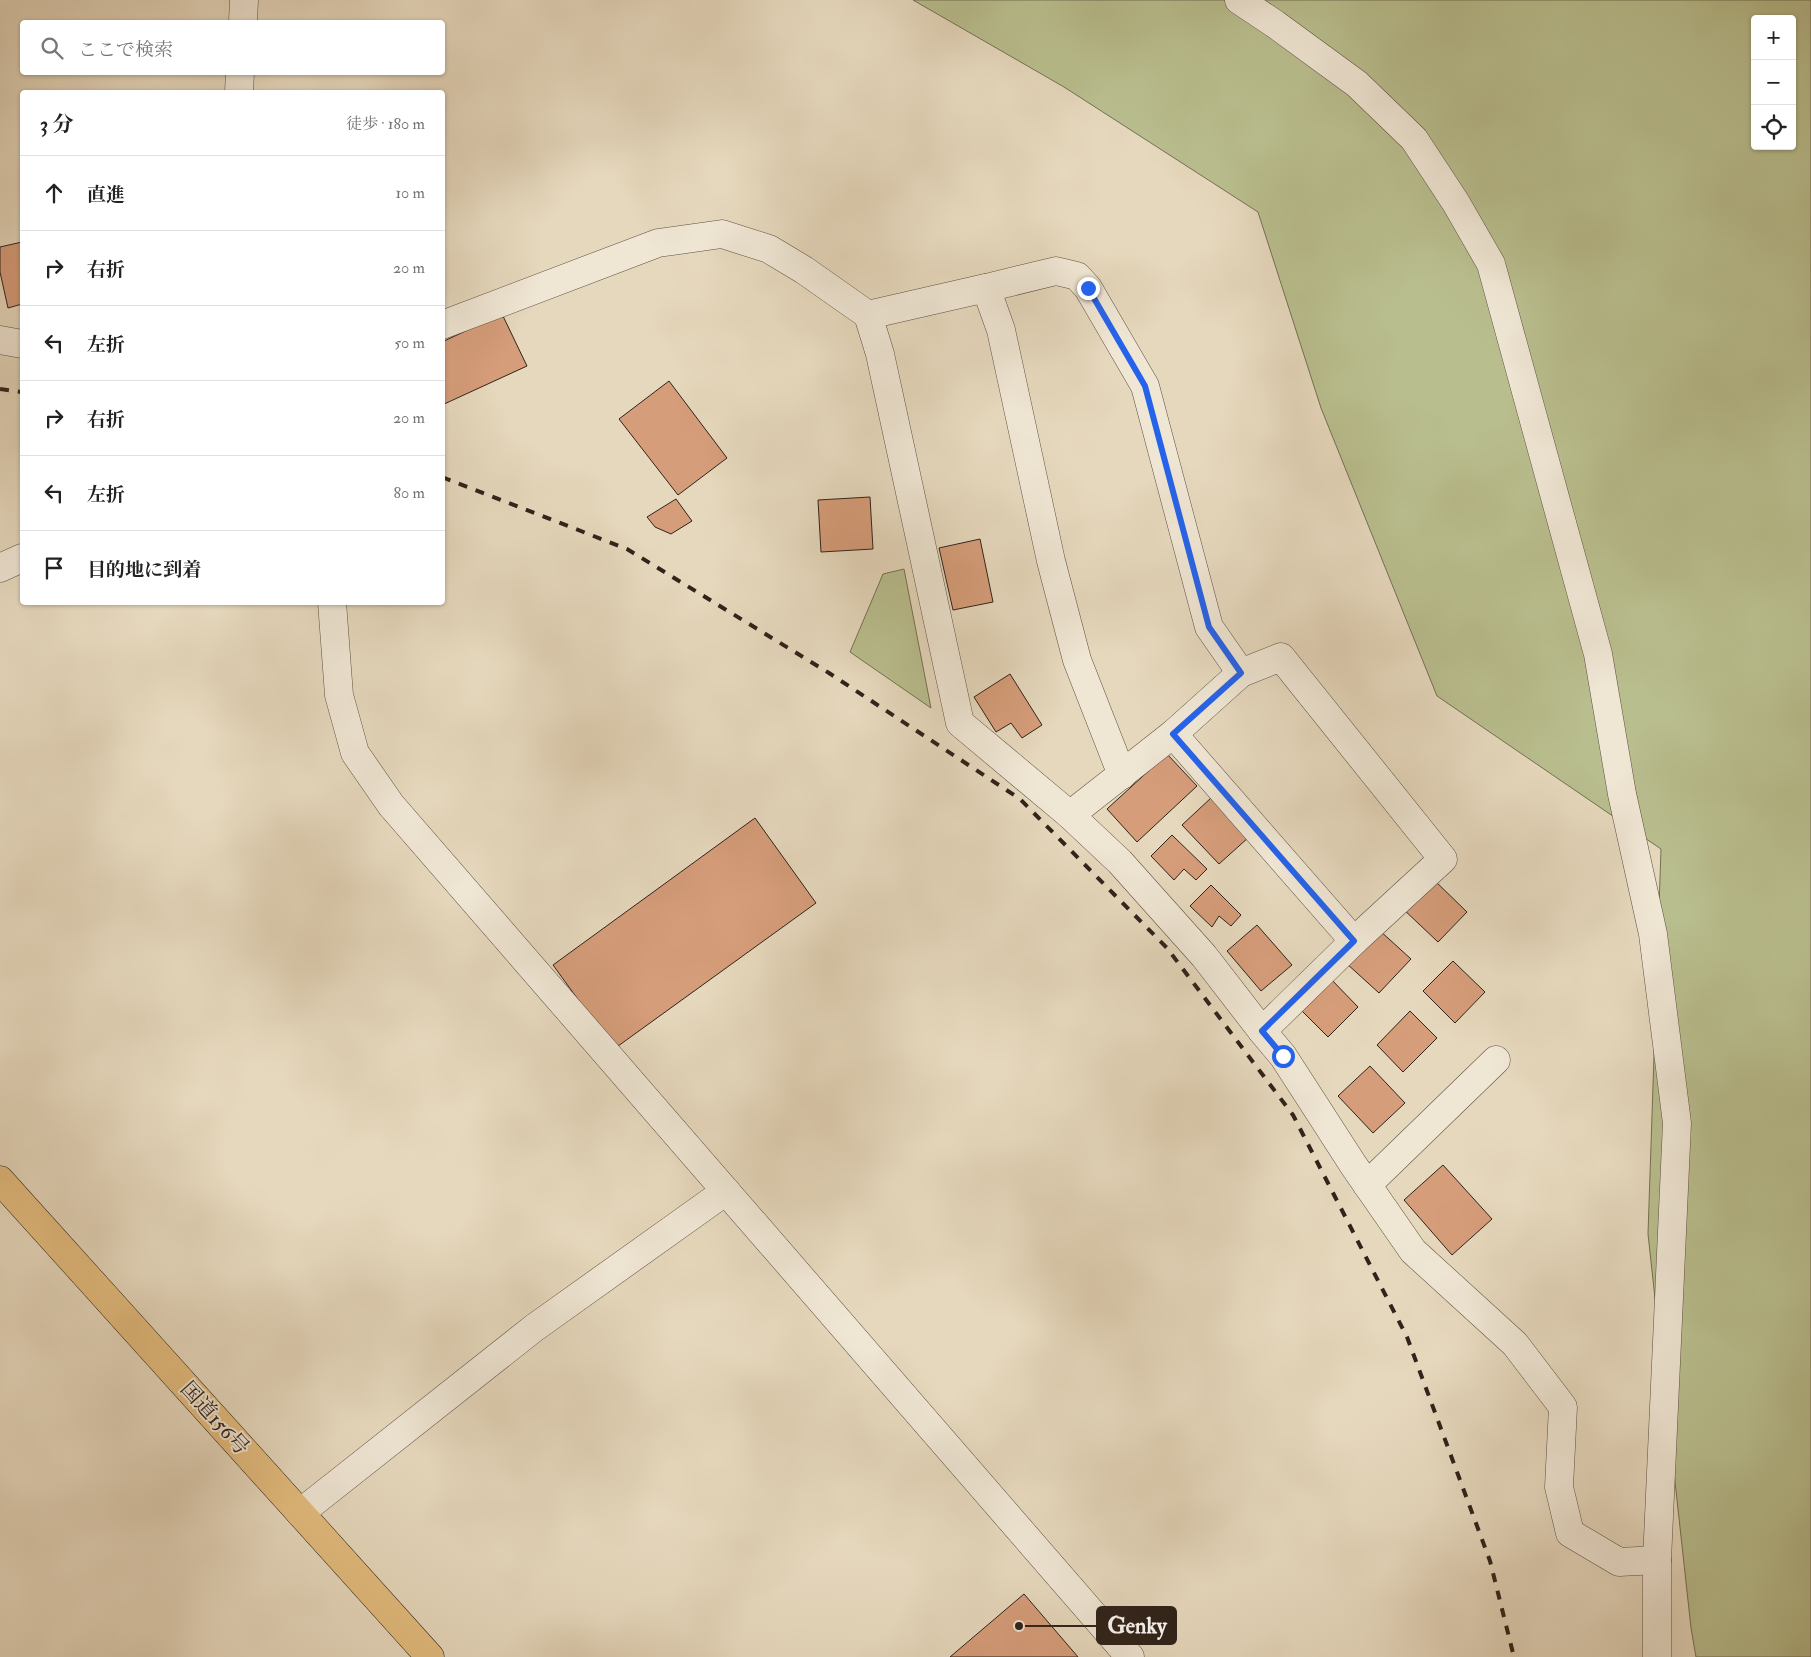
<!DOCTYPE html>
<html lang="ja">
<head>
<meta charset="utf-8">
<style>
	:root { --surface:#fff; --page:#f2f2f2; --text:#222; --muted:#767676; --line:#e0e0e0 }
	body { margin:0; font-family:"IM FELL Double Pica","Noto Serif JP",serif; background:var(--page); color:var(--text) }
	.controls { position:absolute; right:15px; top:15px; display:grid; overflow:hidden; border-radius:5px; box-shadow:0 1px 4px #0004 }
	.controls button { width:45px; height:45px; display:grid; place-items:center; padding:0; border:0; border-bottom:1px solid var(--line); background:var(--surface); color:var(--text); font:25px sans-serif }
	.stop { position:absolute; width:15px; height:15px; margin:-11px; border:4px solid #2563eb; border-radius:50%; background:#fff }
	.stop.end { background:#2563eb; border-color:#fff; box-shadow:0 1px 5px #0008 }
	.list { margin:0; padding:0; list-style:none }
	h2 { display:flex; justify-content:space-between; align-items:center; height:65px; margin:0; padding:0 20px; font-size:21px }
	h2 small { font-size:16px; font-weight:400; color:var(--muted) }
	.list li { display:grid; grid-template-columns:32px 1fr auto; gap:15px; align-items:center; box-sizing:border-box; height:75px; padding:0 20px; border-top:1px solid var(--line) }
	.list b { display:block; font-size:19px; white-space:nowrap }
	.list em { font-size:16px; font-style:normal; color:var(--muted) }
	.icon { flex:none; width:28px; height:28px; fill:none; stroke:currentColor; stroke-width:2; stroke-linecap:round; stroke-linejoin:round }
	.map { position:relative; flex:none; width:1811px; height:1657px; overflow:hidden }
	.search { position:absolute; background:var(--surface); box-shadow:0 1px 4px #0004; left:20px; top:20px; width:425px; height:55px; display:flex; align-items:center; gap:12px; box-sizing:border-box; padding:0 18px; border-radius:5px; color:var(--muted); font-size:19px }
	.panel { position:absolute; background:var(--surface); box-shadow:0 1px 4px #0004; left:20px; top:90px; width:425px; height:515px; border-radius:5px }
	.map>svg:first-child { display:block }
</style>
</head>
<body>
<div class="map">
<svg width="1811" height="1657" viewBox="0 0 1811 1657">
	<rect width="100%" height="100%" fill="#e6d8bd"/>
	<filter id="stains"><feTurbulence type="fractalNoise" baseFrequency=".004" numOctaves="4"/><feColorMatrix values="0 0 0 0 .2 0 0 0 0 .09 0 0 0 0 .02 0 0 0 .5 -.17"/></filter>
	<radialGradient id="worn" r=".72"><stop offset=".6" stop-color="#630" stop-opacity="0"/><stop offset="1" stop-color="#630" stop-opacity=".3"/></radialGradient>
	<g fill="#b9be8e" stroke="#747054" fill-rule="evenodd">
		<path d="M913,0H1811V1657H1696L1691,1628L1648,1234L1661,849L1437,696L1321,408L1258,212L1064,87ZM1755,19H1792V146H1755Z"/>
		<polygon points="904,569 931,708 850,652 883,574"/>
	</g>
	<g fill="#d69d7a" stroke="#2f231b">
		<polygon points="22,242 22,304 8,308 0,272 0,247"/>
		<polygon points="502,314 527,366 442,405 442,342"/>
		<polygon points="669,381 727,458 678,495 619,419"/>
		<polygon points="870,497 873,549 821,552 818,500"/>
		<polygon points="676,499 692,521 671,534 655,527 647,517"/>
		<polygon points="980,539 993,602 953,610 939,548"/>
		<polygon points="1010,674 1042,725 1022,738 1011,723 996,732 974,697"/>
		<polygon points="1167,754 1197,786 1137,842 1107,809"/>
		<polygon points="1212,797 1249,837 1219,864 1182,825"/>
		<polygon points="755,818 816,903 614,1049 553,965"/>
		<polygon points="1172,835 1207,869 1196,880 1184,869 1174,880 1151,856"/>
		<polygon points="1431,877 1467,912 1438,942 1401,907"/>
		<polygon points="1211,885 1241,915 1231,926 1219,916 1212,927 1190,906"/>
		<polygon points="1257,925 1292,965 1261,991 1227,951"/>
		<polygon points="1378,929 1411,959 1379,993 1346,963"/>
		<polygon points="1453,961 1485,992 1455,1023 1423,991"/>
		<polygon points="1327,975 1358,1007 1328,1037 1296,1005"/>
		<polygon points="1410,1011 1437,1038 1403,1072 1377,1045"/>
		<polygon points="1370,1066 1405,1103 1373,1133 1338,1096"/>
		<polygon points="1443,1165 1492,1219 1452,1255 1404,1200"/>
		<polygon points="1024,1594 1078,1657 950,1657"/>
	</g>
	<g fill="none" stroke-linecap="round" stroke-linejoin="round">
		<g stroke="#5d5044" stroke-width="29">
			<g id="minor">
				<polyline points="1239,0 1275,24 1357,84 1414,139 1456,203 1491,264 1598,654 1622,794 1653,934 1677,1123 1657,1560 1657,1657"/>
				<polyline points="243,22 244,0"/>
				<polyline points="239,92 240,72"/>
				<polyline points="986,288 1056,271 1077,276 1088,288 1145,386 1209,627 1241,673 1281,657 1443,859 1354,941 1262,1031"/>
				<polyline points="868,315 880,354 960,723 1070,815 1120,862 1204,956 1262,1031 1283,1056 1354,1166 1413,1251 1515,1344 1563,1407 1559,1487 1570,1533 1619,1562 1657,1560"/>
				<polyline points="442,325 658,243 722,234 769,249 804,270 868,315 986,288 1001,330 1051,561 1077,660 1122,775"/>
				<polyline points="0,340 22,344"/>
				<polyline points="0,568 22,558"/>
				<polyline points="332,602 339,695 355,753 391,805 1130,1657"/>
				<polyline points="1173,734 1354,941"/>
				<polyline points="1070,815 1173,734 1241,673"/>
				<polyline points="1367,1185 1496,1060"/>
				<polyline points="300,1513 534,1328 726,1191"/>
			</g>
		</g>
		<g stroke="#2f231b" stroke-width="29">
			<polyline id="highway" points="0,1180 430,1657"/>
		</g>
		<use href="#minor" stroke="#efe6d4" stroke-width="28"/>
		<use href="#highway" stroke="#e3bc7e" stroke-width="28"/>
		<g stroke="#2f231b" stroke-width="4" stroke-dasharray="9 9" stroke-linecap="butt">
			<polyline points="0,389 22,392"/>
			<polyline points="442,477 627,549 829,673 1020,799 1167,948 1293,1115 1407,1337 1490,1561 1514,1657"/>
		</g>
	</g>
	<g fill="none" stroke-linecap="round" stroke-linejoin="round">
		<polyline stroke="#2563eb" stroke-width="6" points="1088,288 1145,386 1209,627 1241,673 1173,734 1354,941 1262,1031 1283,1056"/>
	</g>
	<g text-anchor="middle" stroke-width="4" stroke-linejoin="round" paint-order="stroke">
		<g font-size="21" fill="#2f231b" stroke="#efe6d4">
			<text transform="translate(215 1418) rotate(48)" y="7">国道156号</text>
		</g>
	</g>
	<path fill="none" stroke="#2f231b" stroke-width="2" d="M1019 1626L1097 1626"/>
	<circle fill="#2f231b" stroke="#efe6d4" stroke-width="2" cx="1019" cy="1626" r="5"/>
	<rect fill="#2f231b" stroke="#2f231b" stroke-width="2" x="1097" y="1607" width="79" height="37" rx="5"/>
	<g font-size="22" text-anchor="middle" font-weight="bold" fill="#fff">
		<text x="1137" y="1633">Genky</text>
	</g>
	<rect width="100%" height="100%" filter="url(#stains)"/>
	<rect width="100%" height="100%" fill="url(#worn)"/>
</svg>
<div class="controls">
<button>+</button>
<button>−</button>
<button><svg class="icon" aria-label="locate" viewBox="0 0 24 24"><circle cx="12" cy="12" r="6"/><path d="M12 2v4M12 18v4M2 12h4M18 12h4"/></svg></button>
</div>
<div class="stop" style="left:1283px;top:1056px"></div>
<div class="stop end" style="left:1088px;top:288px"></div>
<div class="search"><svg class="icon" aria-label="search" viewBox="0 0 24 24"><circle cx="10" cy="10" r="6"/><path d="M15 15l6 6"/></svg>ここで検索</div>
<section class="panel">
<h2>3 分<small>徒歩 · 180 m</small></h2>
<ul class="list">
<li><svg class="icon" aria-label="ahead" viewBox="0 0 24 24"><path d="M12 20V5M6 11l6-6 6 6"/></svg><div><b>直進</b></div><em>10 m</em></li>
<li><svg class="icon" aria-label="right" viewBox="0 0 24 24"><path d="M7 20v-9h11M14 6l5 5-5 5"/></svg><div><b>右折</b></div><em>20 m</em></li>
<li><svg class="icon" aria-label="left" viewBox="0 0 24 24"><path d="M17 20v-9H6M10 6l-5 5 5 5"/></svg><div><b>左折</b></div><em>50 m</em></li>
<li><svg class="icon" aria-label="right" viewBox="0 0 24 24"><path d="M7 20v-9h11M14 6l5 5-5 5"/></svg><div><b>右折</b></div><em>20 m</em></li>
<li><svg class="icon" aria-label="left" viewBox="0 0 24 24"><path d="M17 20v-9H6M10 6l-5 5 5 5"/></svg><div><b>左折</b></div><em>80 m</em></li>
<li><svg class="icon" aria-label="arrive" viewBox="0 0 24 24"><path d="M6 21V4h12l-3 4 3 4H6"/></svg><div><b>目的地に到着</b></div></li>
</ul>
</section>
</div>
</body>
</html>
